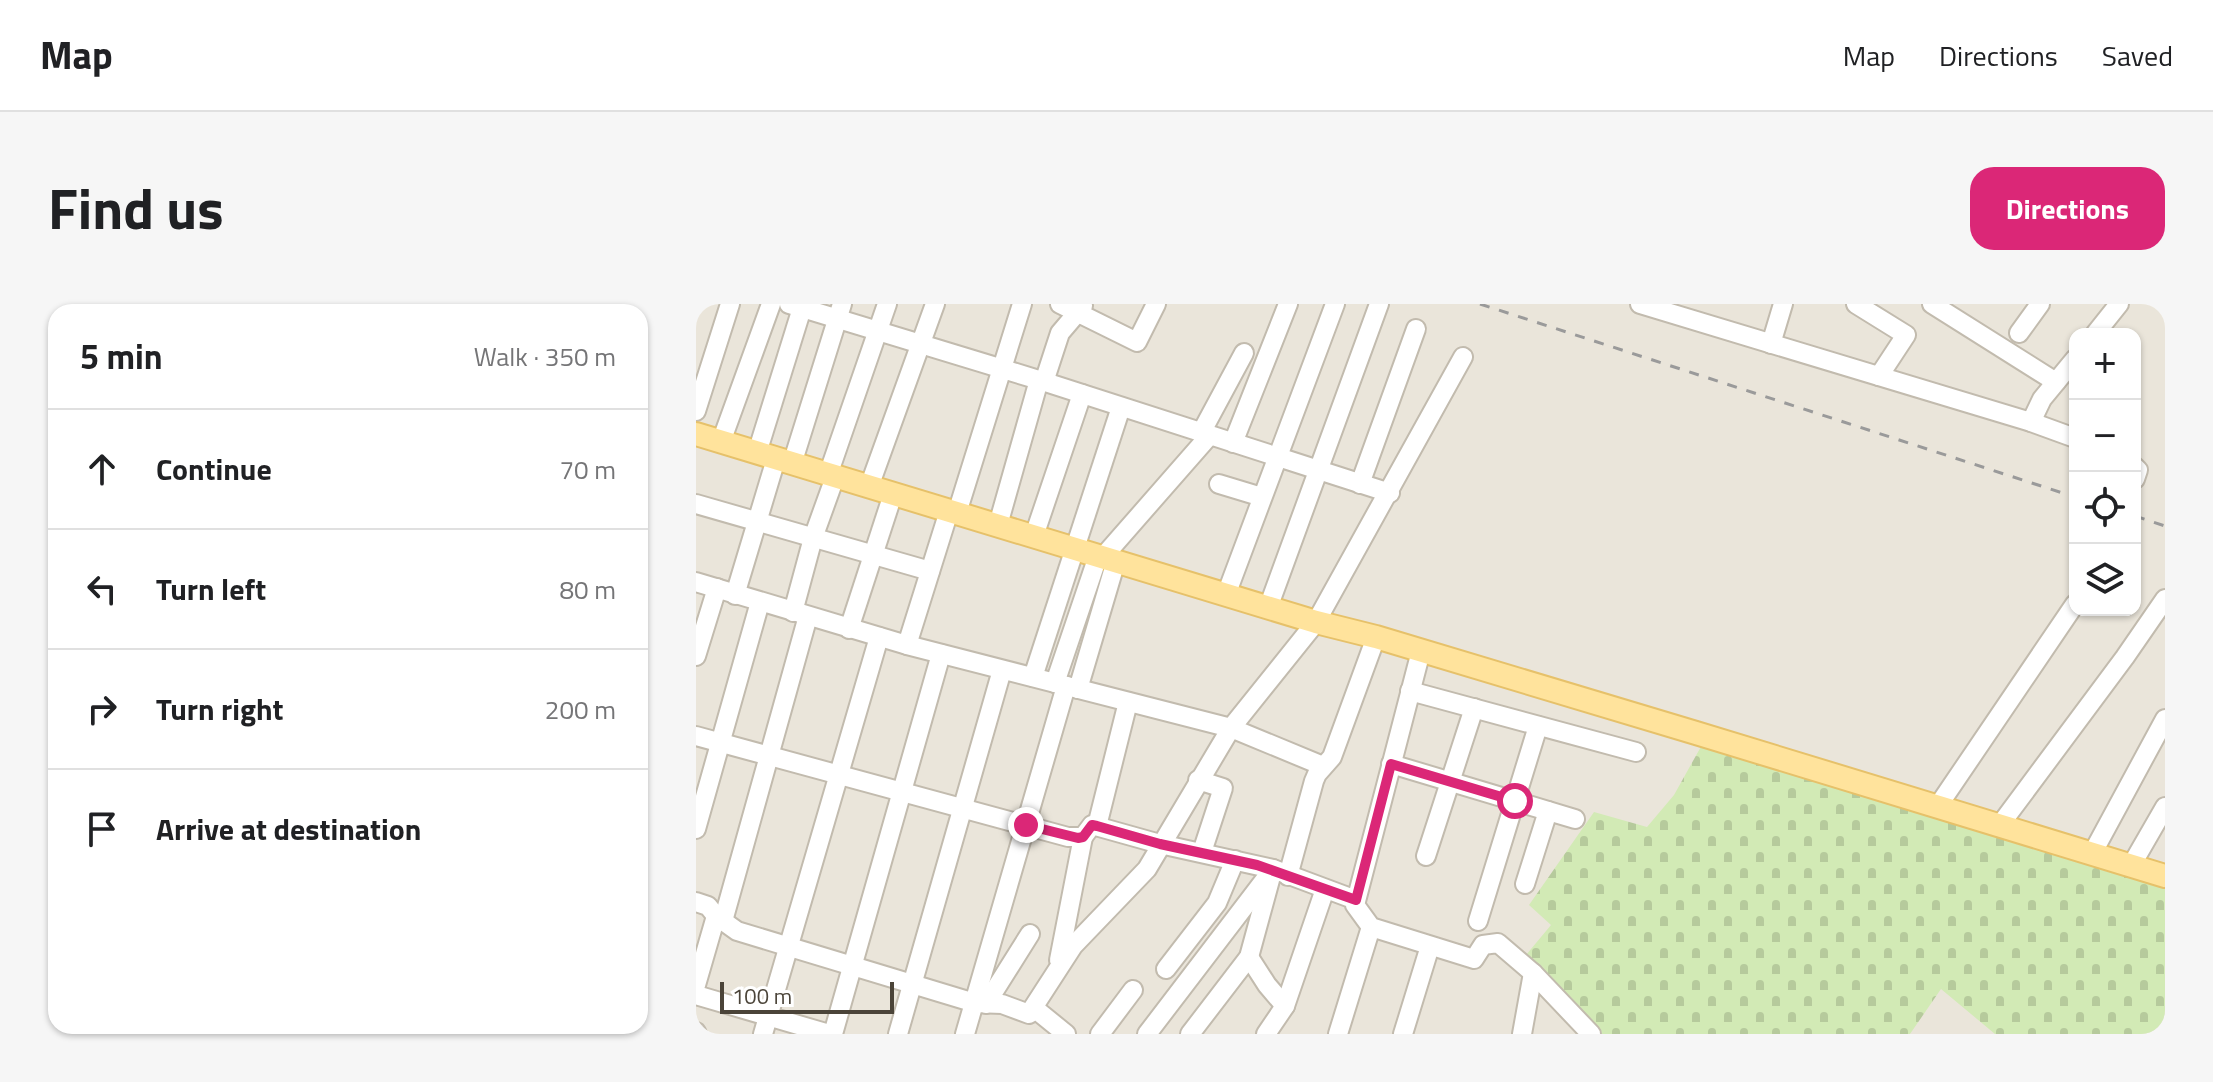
<!DOCTYPE html>
<html lang="en">
<head>
<meta charset="utf-8">
<style>
	:root { --surface:#fff; --page:#f6f6f6; --text:#202124; --muted:#757577; --line:#e0e0e0; --accent:#db2777 }
	body { margin:0; font-family:"Titillium Web",sans-serif; background:var(--page); color:var(--text) }
	.controls { position:absolute; right:24px; top:24px; display:grid; overflow:hidden; border-radius:16px; box-shadow:0 2px 6px #0004 }
	.controls button { width:72px; height:72px; display:grid; place-items:center; padding:0; border:0; border-bottom:2px solid var(--line); background:var(--surface); color:var(--text); font:40px sans-serif }
	.scale { position:absolute; left:24px; bottom:20px; width:174px; box-sizing:border-box; padding-left:8px; border:4px solid #4b4439; border-top:0; font-size:22px; line-height:28px; white-space:nowrap; color:#4b4439; -webkit-text-stroke:6px #fff; paint-order:stroke }
	.stop { position:absolute; width:24px; height:24px; margin:-18px; border:6px solid #db2777; border-radius:50%; background:#fff }
	.stop.end { background:#db2777; border-color:#fff; box-shadow:0 2px 8px #0008 }
	.list { margin:0; padding:0; list-style:none }
	h2 { display:flex; justify-content:space-between; align-items:center; height:104px; margin:0; padding:0 32px; font-size:34px }
	h2 small { font-size:26px; font-weight:400; color:var(--muted) }
	.list li { display:grid; grid-template-columns:52px 1fr auto; gap:24px; align-items:center; box-sizing:border-box; height:120px; padding:0 32px; border-top:2px solid var(--line) }
	.list b { display:block; font-size:30px; white-space:nowrap }
	.list em { font-size:26px; font-style:normal; color:var(--muted) }
	.icon { flex:none; width:44px; height:44px; fill:none; stroke:currentColor; stroke-width:2; stroke-linecap:round; stroke-linejoin:round }
	.map { position:relative; flex:none; width:1469px; height:730px; overflow:hidden; border-radius:24px }
	header { display:flex; align-items:center; gap:48px; box-sizing:border-box; height:112px; padding:0 40px; background:var(--surface); border-bottom:2px solid var(--line) }
	header strong { font-size:38px }
	nav { display:flex; gap:44px; margin-inline-start:auto; font-size:28px }
	.intro { display:flex; align-items:center; justify-content:space-between; box-sizing:border-box; height:192px; padding:0 48px }
	h1 { margin:0; font-size:56px }
	.button { padding:20px 36px; border-radius:24px; background:var(--accent); color:#fff; font-size:28px; font-weight:700 }
	main { display:flex; gap:48px; padding:0 48px }
	aside { flex:1; background:var(--surface); border-radius:24px; box-shadow:0 2px 6px #0004 }
	.map>svg:first-child { display:block }
</style>
</head>
<body>
<header>
<strong>Map</strong>
<nav><a>Map</a><a>Directions</a><a>Saved</a></nav>
</header>
<div class="intro"><h1>Find us</h1><a class="button">Directions</a></div>
<main>
<aside>
<h2>5 min<small>Walk · 350 m</small></h2>
<ul class="list">
<li><svg class="icon" aria-label="ahead" viewBox="0 0 24 24"><path d="M12 20V5M6 11l6-6 6 6"/></svg><div><b>Continue</b></div><em>70 m</em></li>
<li><svg class="icon" aria-label="left" viewBox="0 0 24 24"><path d="M17 20v-9H6M10 6l-5 5 5 5"/></svg><div><b>Turn left</b></div><em>80 m</em></li>
<li><svg class="icon" aria-label="right" viewBox="0 0 24 24"><path d="M7 20v-9h11M14 6l5 5-5 5"/></svg><div><b>Turn right</b></div><em>200 m</em></li>
<li><svg class="icon" aria-label="arrive" viewBox="0 0 24 24"><path d="M6 21V4h12l-3 4 3 4H6"/></svg><div><b>Arrive at destination</b></div></li>
</ul>
</aside>
<div class="map">
<svg width="1469" height="730" viewBox="0 0 1469 730">
	<defs>
		<pattern id="cemetery-stones" width="16" height="16" patternUnits="userSpaceOnUse" patternTransform="scale(2)"><rect width="16" height="16" fill="#d2eab5"/><path d="M2 7V4a2 2 0 0 1 4 0v3zM10 15v-3a2 2 0 0 1 4 0v3z" fill="#b6ca9c"/></pattern>
	</defs>
	<rect width="100%" height="100%" fill="#f6f3ec"/>
	<path fill="#eae5da" fill-rule="evenodd" d="M0,0H1469V730H0ZM1379,30H1439V306H1379Z"/>
	<polygon fill="url(#cemetery-stones)" points="1007,439 1469,579 1469,730 1299,730 1245,685 1214,730 904,730 830,651 855,621 833,601 898,508 951,523 978,491"/>
	<g fill="none" stroke-linecap="round" stroke-linejoin="round">
		<g stroke="#c2bbae" stroke-width="22">
			<g id="minor">
				<polyline points="93,0 343,76 694,189"/>
				<polyline points="364,0 441,38 460,0"/>
				<polyline points="944,0 1335,118 1379,134"/>
				<polyline points="1160,0 1210,31 1183,72"/>
				<polyline points="1236,0 1360,78"/>
				<polyline points="1323,29 1344,0"/>
				<polyline points="1399,30 1423,0"/>
				<polyline points="1075,40 1087,0"/>
				<polyline points="348,78 364,29 387,2"/>
				<polyline points="0,107 34,0"/>
				<polyline points="1335,118 1346,95 1379,55"/>
				<polyline points="505,129 548,49"/>
				<polyline points="25,138 75,0"/>
				<polyline points="537,139 592,0"/>
				<polyline points="61,149 106,4"/>
				<polyline points="96,160 146,0"/>
				<polyline points="1439,163 1442,166 1439,175"/>
				<polyline points="132,171 191,0"/>
				<polyline points="523,180 566,193"/>
				<polyline points="664,180 720,25"/>
				<polyline points="173,183 239,0"/>
				<polyline points="0,200 234,267"/>
				<polyline points="261,209 326,0"/>
				<polyline points="302,221 343,76"/>
				<polyline points="338,232 386,90"/>
				<polyline points="407,253 513,132"/>
				<polyline points="0,278 211,341 535,424 627,462"/>
				<polyline points="39,291 80,155"/>
				<polyline points="530,291 639,0"/>
				<polyline points="572,304 683,0"/>
				<polyline points="97,308 117,234 139,173"/>
				<polyline points="153,325 197,190"/>
				<polyline points="211,341 253,207"/>
				<polyline points="725,347 659,601 675,623 778,655 787,641 802,639 837,669 895,730"/>
				<polyline points="0,352 21,284"/>
				<polyline points="337,373 425,103"/>
				<polyline points="359,379 402,252"/>
				<polyline points="382,385 420,257"/>
				<polyline points="714,387 940,448"/>
				<polyline points="0,432 372,533 387,533 396,521 464,540 577,565 660,596"/>
				<polyline points="695,460 879,515"/>
				<polyline points="502,476 527,484 506,548"/>
				<polyline points="1242,502 1379,300"/>
				<polyline points="1304,521 1429,353 1469,295"/>
				<polyline points="401,522 432,398"/>
				<polyline points="0,525 64,298"/>
				<polyline points="1396,550 1469,415"/>
				<polyline points="730,552 778,404"/>
				<polyline points="1435,562 1469,503"/>
				<polyline points="592,572 618,477 621,470 636,453 680,333"/>
				<polyline points="829,580 852,507"/>
				<polyline points="0,598 12,602 20,612 0,681"/>
				<polyline points="20,612 41,627 279,699 306,700 333,710 377,642 451,565 535,424 620,318 767,53"/>
				<polyline points="27,617 112,312"/>
				<polyline points="782,617 842,422"/>
				<polyline points="553,653 571,681 589,702"/>
				<polyline points="363,656 387,533"/>
				<polyline points="470,665 521,599 539,556"/>
				<polyline points="0,691 133,730"/>
				<polyline points="290,700 334,630"/>
				<polyline points="338,704 370,730"/>
				<polyline points="0,728 1,730"/>
				<polyline points="67,730 183,333"/>
				<polyline points="137,730 245,350"/>
				<polyline points="202,730 306,366"/>
				<polyline points="269,730 370,382"/>
				<polyline points="404,730 437,686"/>
				<polyline points="451,730 577,565"/>
				<polyline points="494,730 553,653 574,576"/>
				<polyline points="570,730 589,702 629,585"/>
				<polyline points="642,730 675,623"/>
				<polyline points="707,730 734,642"/>
				<polyline points="826,730 837,669"/>
			</g>
		</g>
		<g stroke="#e6c16a" stroke-width="26">
			<polyline id="major" points="0,130 620,318 680,333 1000,429 1469,572"/>
		</g>
		<use href="#minor" stroke="#fff" stroke-width="18"/>
		<use href="#major" stroke="#ffe39c" stroke-width="22"/>
		<g stroke="#9a9a9a" stroke-width="3" stroke-dasharray="10 10" stroke-linecap="butt">
			<polyline points="784,0 1379,193"/>
			<polyline points="1439,212 1469,222"/>
		</g>
	</g>
	<g fill="none" stroke-linecap="round" stroke-linejoin="round">
		<polyline stroke="#db2777" stroke-width="10" points="330,521 382,534 387,533 396,521 401,522 464,540 561,561 660,596 695,460 819,497"/>
	</g>
</svg>
<div class="controls">
<button>+</button>
<button>−</button>
<button><svg class="icon" aria-label="locate" viewBox="0 0 24 24"><circle cx="12" cy="12" r="6"/><path d="M12 2v4M12 18v4M2 12h4M18 12h4"/></svg></button>
<button><svg class="icon" aria-label="layers" viewBox="0 0 24 24"><path d="M12 4l9 5-9 5-9-5zM3 14l9 5 9-5"/></svg></button>
</div>
<div class="scale">100 m</div>
<div class="stop" style="left:819px;top:497px"></div>
<div class="stop end" style="left:330px;top:521px"></div>
</div>
</main>
</body>
</html>
